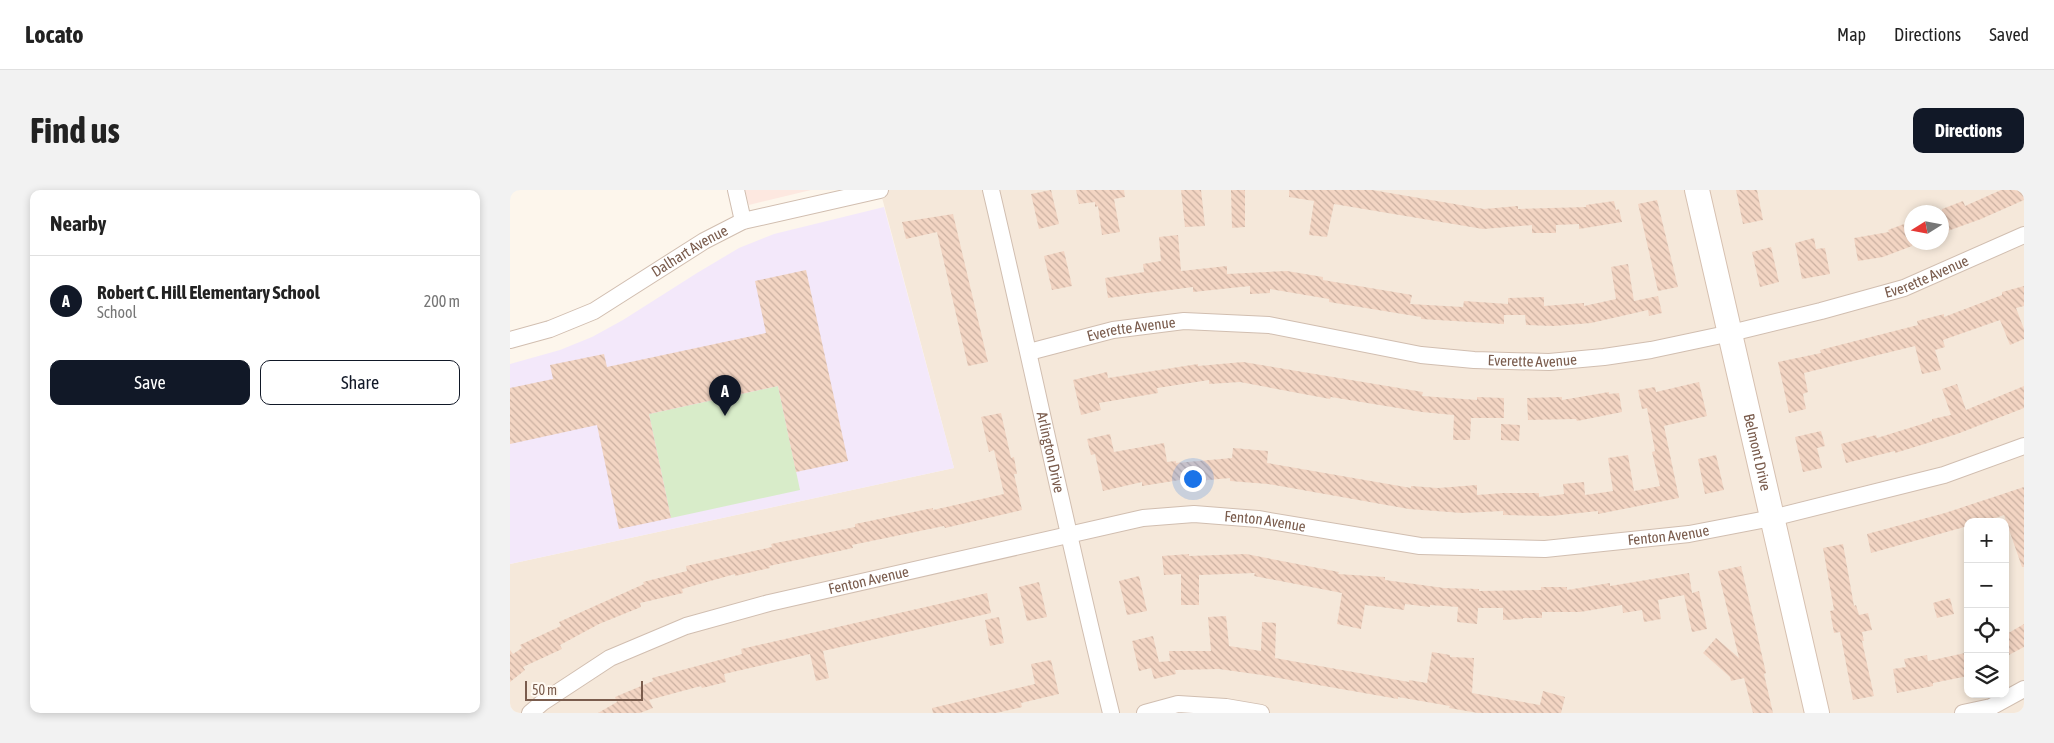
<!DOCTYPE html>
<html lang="en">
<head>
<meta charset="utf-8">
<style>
	:root { --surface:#fff; --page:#f2f2f2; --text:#222; --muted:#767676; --line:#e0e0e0; --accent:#111827 }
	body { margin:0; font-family:"Asap Condensed",sans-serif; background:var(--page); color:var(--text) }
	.controls { position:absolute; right:15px; bottom:15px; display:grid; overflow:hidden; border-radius:10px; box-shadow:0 2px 8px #0003 }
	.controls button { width:45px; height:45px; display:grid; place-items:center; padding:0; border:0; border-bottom:1px solid var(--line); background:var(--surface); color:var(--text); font:25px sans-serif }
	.compass { position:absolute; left:1394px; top:15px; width:45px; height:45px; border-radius:50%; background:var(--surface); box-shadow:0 2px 8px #0003; rotate:259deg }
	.scale { position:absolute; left:15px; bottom:12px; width:118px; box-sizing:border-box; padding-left:5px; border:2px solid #7a5c4d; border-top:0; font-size:14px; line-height:18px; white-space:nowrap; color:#7a5c4d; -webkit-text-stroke:4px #fffaf3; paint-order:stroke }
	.you { position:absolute; left:682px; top:288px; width:18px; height:18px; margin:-12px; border:4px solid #fff; border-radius:50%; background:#1a73e8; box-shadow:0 0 0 8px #1a73e833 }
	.badge { display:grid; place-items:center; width:32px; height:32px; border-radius:50%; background:var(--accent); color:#fff; font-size:16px; font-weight:700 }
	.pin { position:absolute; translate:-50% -41px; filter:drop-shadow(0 1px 2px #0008) }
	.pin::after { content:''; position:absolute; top:26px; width:18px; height:15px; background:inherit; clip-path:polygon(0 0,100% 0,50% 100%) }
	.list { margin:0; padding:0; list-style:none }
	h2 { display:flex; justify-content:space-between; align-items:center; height:65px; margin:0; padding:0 20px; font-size:21px }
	h2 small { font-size:16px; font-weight:400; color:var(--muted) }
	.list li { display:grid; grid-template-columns:32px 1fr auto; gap:15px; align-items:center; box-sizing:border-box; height:90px; padding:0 20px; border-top:1px solid var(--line) }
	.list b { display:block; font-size:19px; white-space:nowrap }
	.list p { margin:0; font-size:16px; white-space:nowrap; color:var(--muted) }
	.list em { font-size:16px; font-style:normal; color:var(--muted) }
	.actions { display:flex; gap:10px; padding:15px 20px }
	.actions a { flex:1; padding:11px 0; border:1px solid var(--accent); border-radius:10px; text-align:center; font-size:18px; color:var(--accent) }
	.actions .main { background:var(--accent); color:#fff }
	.icon { flex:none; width:28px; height:28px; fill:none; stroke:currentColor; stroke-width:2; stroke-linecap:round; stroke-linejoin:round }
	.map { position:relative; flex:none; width:1514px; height:523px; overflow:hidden; border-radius:10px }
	header { display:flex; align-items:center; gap:30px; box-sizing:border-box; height:70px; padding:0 25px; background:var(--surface); border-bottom:1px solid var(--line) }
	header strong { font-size:24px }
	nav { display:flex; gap:28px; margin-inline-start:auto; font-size:18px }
	.intro { display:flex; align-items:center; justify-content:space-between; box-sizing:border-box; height:120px; padding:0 30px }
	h1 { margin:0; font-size:35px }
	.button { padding:12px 22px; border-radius:10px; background:var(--accent); color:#fff; font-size:18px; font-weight:700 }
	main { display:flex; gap:30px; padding:0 30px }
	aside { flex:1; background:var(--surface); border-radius:10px; box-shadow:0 2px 8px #0003 }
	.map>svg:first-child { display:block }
</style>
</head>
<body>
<header>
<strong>Locato</strong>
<nav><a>Map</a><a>Directions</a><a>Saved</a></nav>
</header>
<div class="intro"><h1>Find us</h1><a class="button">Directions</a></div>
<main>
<aside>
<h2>Nearby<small></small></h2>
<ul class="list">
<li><span class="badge">A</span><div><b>Robert C. Hill Elementary School</b><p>School</p></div><em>200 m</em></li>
</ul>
<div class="actions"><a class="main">Save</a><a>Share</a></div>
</aside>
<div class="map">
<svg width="1514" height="523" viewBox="0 0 1514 523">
	<defs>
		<pattern id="building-back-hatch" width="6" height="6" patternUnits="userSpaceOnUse" patternTransform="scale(1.25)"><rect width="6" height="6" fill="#f3d5c3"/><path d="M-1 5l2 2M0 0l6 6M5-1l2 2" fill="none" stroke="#cab0a1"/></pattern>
	</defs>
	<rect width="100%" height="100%" fill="#fdf6ec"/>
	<path fill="#f5e8da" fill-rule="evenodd" d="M370,0H1514V523H0V374L444,278ZM1402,22H1432V52H1402ZM1458,332H1495V504H1458Z"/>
	<polygon fill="#fde8e0" points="235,0 301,0 239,15"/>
	<polygon fill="#f3e8fa" points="374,17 444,278 0,374 0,174 50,160 82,147 113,130 187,83 229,58 264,44"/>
	<polygon fill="#d8ecc9" points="268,196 290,300 161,328 139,224"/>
	<g fill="url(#building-back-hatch)">
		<polygon points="541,0 549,34 529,39 521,4"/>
		<polygon points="566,0 614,0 615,7 604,9 610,42 592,45 588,16 585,17 585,12 569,14"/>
		<polygon points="671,0 691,0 695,36 675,37"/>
		<polygon points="721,0 735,0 735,37 722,38"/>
		<polygon points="779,0 862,0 974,19 1008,16 1008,19 1076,17 1076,15 1104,11 1106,20 1109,19 1112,32 1069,39 1069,34 1046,35 1046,43 1022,43 1022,35 973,39 824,14 817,47 799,45 804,11 779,7"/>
		<polygon points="1226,0 1247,0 1253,30 1233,34"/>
		<polygon points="1491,0 1514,0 1514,10 1471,29 1432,43 1432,19 1453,11 1455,16"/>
		<polygon points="1147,10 1168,97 1148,101 1128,14"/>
		<polygon points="443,24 478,172 458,176 427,42 396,49 392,32"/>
		<polygon points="1402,31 1402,56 1373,67 1348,71 1344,48 1379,42 1378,40"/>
		<polygon points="668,45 671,81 717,76 717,84 777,81 813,87 813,90 902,105 900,114 953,117 954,111 998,114 998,108 1034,107 1034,116 1074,113 1074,116 1106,109 1101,77 1118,74 1124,111 1148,106 1152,123 1139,126 1138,120 1081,133 1044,136 1016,135 1015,125 994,125 994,134 911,129 911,127 819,112 819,109 760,99 760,103 740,104 740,96 683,102 683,97 598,108 595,88 634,82 633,74 651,71 649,47"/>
		<polygon points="1304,48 1306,59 1315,58 1320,84 1292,89 1285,53"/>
		<polygon points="1261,57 1269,92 1250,97 1242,62"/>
		<polygon points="554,61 562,96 542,100 534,66"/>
		<polygon points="296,80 338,271 286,282 268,196 139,224 161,328 109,339 87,235 0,254 0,198 43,189 40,175 94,164 97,177 256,143 245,91"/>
		<polygon points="1514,96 1514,116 1506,118 1514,139 1514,149 1500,155 1490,130 1433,150 1435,157 1425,160 1431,180 1412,184 1405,156 1294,183 1298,202 1293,204 1296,219 1279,223 1268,172 1311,163 1310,160 1408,135 1407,131 1434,124 1434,127 1492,105 1492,102"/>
		<polygon points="733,172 913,202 912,206 967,210 967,207 994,208 994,228 961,228 960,250 943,250 944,225 912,222 821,207 820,209 730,192 699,194 699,190 647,198 648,203 589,213 591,220 571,225 563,190 597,182 598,188 688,174 688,176"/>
		<polygon points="1189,192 1197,226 1154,236 1169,308 1088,324 1088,321 1041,326 993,325 993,321 952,323 899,319 758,294 720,291 720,288 677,292 676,289 632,296 632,292 593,301 585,264 581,265 577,249 600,244 604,262 654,253 657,272 666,271 666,273 722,268 723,258 758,261 757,273 901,298 901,296 928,298 967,295 967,305 993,303 1029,303 1029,307 1054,304 1053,294 1074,292 1075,305 1103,301 1098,268 1118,265 1124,301 1150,296 1142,262 1145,261 1137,218 1132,219 1128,200 1145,197 1146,202"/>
		<polygon points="1447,194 1456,220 1514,196 1514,218 1447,244 1385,263 1385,261 1336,273 1331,254 1366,245 1367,248 1422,231 1422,229 1441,225 1432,199"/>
		<polygon points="1099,202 1099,204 1109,203 1112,222 1067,231 1066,229 1018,230 1017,208 1052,207 1052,210"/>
		<polygon points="491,223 501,268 504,267 507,284 504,284 512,320 435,338 434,336 342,355 343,358 259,376 260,378 225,386 225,384 172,399 173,403 130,413 131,417 89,434 50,455 52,459 13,477 15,480 0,492 0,460 3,464 12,458 10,455 51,436 49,432 134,394 133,392 177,381 176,376 262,357 261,354 345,337 345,334 423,318 423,320 494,304 484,260 479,262 471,227"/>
		<polygon points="991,234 1010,235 1009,251 991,250"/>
		<polygon points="1311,241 1315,256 1307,258 1312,278 1293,282 1285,247"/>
		<polygon points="1206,265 1214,300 1195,304 1188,269"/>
		<polygon points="1514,297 1514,377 1512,377 1494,325 1473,332 1458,332 1458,336 1361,363 1357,344 1435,323"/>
		<polygon points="1333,354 1344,416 1346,415 1349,425 1358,423 1362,440 1352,442 1354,451 1352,451 1364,506 1343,510 1330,442 1324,443 1320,421 1324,420 1313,358"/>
		<polygon points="679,364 679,366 736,364 829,382 828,384 875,387 875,390 934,398 969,399 969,401 1031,400 1031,397 1057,397 1057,400 1100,393 1100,396 1179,383 1182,403 1189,401 1197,439 1182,442 1174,405 1148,410 1151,429 1134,432 1132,420 1113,423 1112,415 1070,422 1032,422 1032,428 1013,428 1013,429 993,430 993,418 968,418 967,434 947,432 948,417 920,415 920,417 895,414 894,420 855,415 851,439 827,434 832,403 744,386 745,383 689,385 689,415 671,415 671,384 654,385 652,366"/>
		<polygon points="1231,376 1248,448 1256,483 1254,484 1263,523 1243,523 1234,488 1221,491 1220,487 1193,463 1206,448 1229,468 1208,381"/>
		<polygon points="629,386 637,421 617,425 609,391"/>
		<polygon points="529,392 537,427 517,431 509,397"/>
		<polygon points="477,403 481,423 313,461 319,488 306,491 300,464 214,484 216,492 192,498 191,496 139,510 143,518 130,523 88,523 107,512 105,507 143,491 142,488 232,464 231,459"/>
		<polygon points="1440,408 1444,424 1427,428 1423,413"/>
		<polygon points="716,426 719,456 751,461 752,432 766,433 765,468 899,492 899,490 917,493 922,462 940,465 940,467 964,468 962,503 1030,515 1033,501 1055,507 1051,523 968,523 939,518 940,516 888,507 888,509 752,485 709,479 665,480 666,484 644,489 641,478 629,481 622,451 643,446 649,472 660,471 659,461 701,461 698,427"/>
		<polygon points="489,427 494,453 480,456 475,430"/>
		<polygon points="1514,434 1514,457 1495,467 1495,445"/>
		<polygon points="1455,463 1458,486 1423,493 1423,496 1387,503 1383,479 1396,477 1394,469 1417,465 1418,471"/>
		<polygon points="541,470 549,504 511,513 512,517 486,523 423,523 422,518 525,494 521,474"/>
	</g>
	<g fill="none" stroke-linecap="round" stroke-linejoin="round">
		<g stroke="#d1beb0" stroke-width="18">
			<g id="street">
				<polyline points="226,0 233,31"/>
				<path id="s1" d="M481,0C522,174 558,349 601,523"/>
				<path id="s2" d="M0,150L40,139L84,121L194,51L233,31L370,0"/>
				<path id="s3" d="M519,162L603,140L674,131L759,135L911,165L964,170L1039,172L1094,167L1141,160L1221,143L1311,121L1394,98L1514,45"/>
				<path id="s4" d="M20,523L33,512L100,468L176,436L259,413L633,328L684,324L748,329L910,356L1035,359L1179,344L1262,328L1434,285L1514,256"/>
				<polyline points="635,523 668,514 716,517 751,523"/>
				<polyline points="1453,523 1481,517 1514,499"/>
			</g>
		</g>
		<g stroke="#d6c0b0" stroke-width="26">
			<g id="secondary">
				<path id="s5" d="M1187,0L1307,523"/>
			</g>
		</g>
		<use href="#street" stroke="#fff" stroke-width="16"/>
		<use href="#secondary" stroke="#fff" stroke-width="24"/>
	</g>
	<g text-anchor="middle" stroke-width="5" stroke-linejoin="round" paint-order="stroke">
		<g font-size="15" fill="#7a5c4d" stroke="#fffaf3">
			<text dy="5" stroke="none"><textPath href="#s2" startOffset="202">Dalhart Avenue</textPath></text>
			<text dy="5" stroke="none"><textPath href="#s3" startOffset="915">Everette Avenue</textPath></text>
			<text dy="5" stroke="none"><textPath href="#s3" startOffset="105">Everette Avenue</textPath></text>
			<text dy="5" stroke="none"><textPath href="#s3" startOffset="510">Everette Avenue</textPath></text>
			<text dy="5" stroke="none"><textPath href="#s5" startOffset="269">Belmont Drive</textPath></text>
			<text dy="5" stroke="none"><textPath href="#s1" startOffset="269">Arlington Drive</textPath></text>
			<text dy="5" stroke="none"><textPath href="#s4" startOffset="772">Fenton Avenue</textPath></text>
			<text dy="5" stroke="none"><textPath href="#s4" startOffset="1178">Fenton Avenue</textPath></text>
			<text dy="5" stroke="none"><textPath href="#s4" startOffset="368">Fenton Avenue</textPath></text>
		</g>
	</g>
</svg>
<div class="controls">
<button>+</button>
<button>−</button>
<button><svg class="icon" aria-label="locate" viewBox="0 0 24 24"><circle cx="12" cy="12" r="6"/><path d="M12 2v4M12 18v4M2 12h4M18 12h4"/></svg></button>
<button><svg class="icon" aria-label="layers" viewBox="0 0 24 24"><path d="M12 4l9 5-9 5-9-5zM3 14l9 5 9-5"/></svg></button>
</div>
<svg class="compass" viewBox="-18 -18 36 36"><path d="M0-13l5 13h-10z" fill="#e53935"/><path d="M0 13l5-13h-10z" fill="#767676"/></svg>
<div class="scale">50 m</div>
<div class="you"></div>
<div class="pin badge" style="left:215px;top:226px">A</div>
</div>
</main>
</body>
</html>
